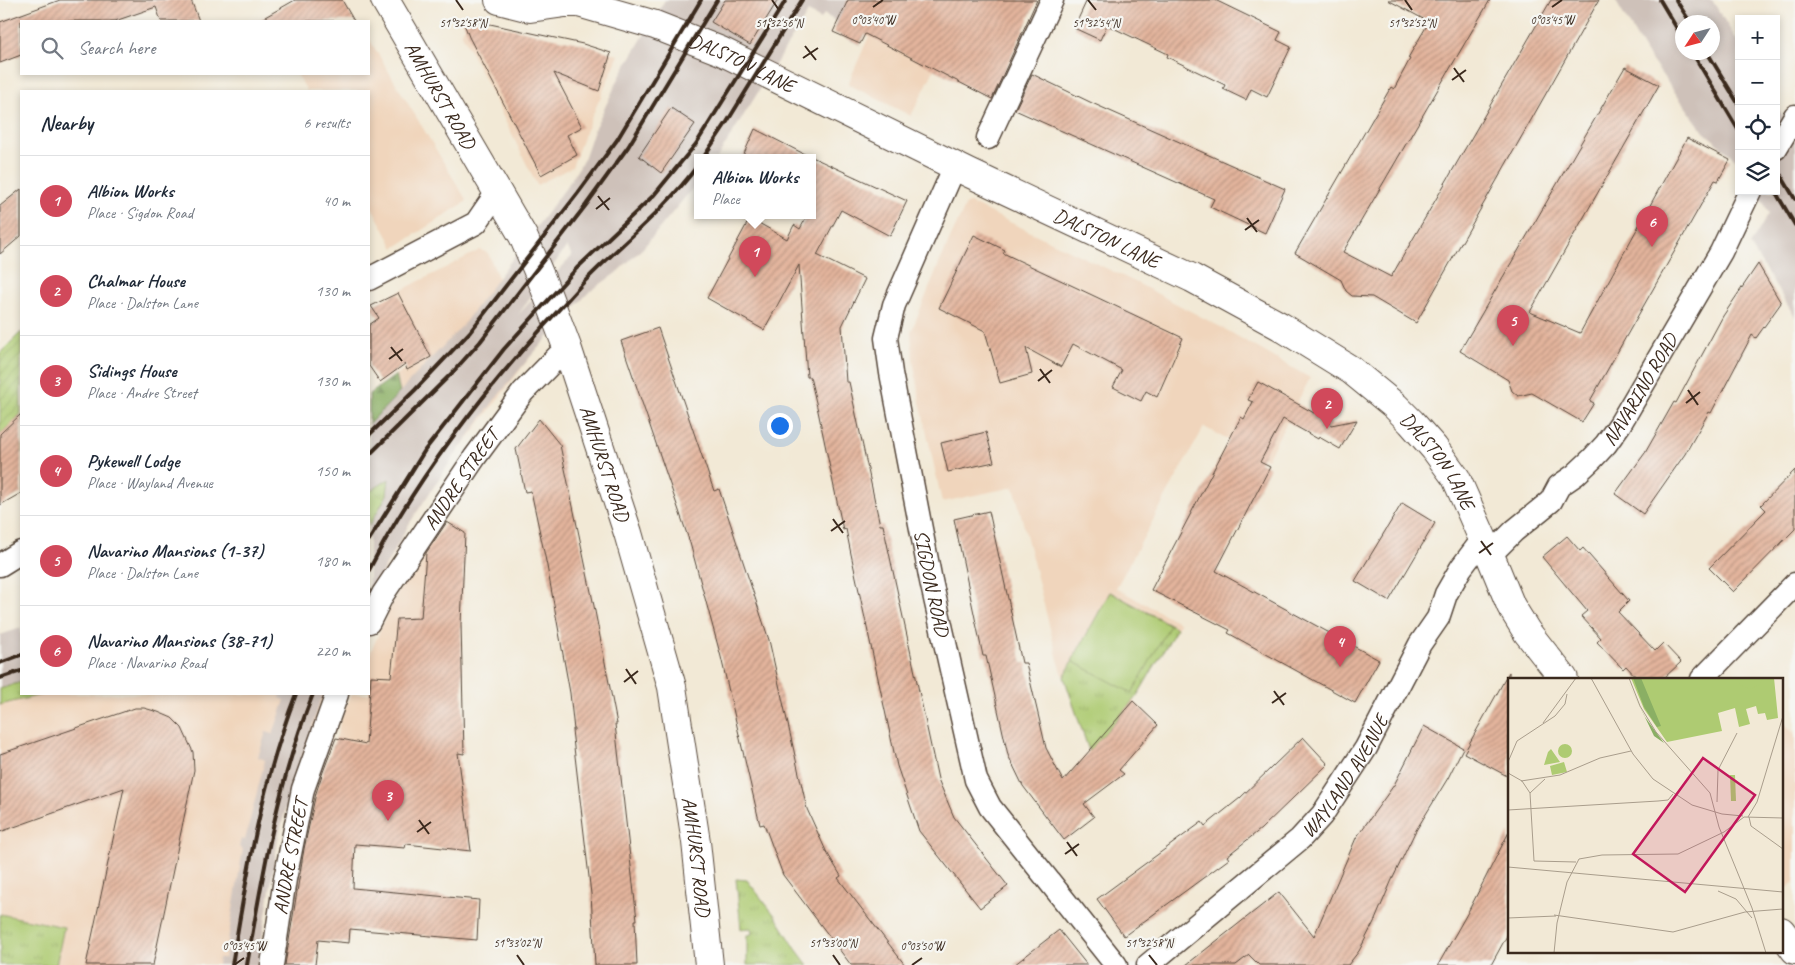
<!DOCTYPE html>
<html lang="en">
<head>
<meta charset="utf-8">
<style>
	:root { --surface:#fff; --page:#f6f6f7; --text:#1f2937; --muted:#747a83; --line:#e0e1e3; --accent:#d1495b }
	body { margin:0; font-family:Caveat,sans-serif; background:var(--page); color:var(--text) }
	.controls { position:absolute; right:15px; top:15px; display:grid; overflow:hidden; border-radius:0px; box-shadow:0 2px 8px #0003 }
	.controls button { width:45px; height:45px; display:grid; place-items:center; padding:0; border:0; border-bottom:1px solid var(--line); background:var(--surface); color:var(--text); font:25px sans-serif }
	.compass { position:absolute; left:1675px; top:15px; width:45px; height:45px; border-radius:50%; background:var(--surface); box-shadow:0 2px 8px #0003; rotate:234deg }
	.you { position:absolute; left:779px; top:425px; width:18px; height:18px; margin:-12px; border:4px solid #fff; border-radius:50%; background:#1a73e8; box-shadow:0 0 0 8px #1a73e833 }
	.badge { display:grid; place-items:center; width:32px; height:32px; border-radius:50%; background:var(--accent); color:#fff; font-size:16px; font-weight:700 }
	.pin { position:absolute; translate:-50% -41px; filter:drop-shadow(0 1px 2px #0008) }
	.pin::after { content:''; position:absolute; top:26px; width:18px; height:15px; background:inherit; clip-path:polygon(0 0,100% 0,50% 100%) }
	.popup { position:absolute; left:694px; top:154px; width:122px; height:65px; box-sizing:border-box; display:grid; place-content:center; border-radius:0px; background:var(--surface); filter:drop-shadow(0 1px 4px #0005); font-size:16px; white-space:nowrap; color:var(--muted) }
	.popup b { font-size:19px; color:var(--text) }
	.popup::after { content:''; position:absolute; left:50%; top:100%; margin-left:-10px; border:10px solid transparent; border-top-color:var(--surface) }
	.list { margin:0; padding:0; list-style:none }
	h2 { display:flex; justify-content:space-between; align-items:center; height:65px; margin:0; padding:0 20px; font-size:21px }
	h2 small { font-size:16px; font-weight:400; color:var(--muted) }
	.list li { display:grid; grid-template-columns:32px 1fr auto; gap:15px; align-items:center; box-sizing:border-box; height:90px; padding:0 20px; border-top:1px solid var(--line) }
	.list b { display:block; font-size:19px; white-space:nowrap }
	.list p { margin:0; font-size:16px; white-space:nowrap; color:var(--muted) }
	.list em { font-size:16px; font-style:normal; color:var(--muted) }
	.icon { flex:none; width:28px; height:28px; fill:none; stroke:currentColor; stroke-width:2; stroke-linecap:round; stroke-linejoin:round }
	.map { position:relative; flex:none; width:1795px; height:965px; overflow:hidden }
	.search { position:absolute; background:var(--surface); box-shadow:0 2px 8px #0003; left:20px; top:20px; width:350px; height:55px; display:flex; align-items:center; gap:12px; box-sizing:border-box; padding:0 18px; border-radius:0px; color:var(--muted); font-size:19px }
	.panel { position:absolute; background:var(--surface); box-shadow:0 2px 8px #0003; left:20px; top:90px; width:350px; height:605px; border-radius:0px }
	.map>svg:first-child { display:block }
</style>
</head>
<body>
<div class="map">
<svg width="1795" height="965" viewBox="0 0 1795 965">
	<defs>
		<pattern id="grass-tufts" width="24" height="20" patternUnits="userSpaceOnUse" patternTransform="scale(1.25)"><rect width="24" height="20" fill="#aecb72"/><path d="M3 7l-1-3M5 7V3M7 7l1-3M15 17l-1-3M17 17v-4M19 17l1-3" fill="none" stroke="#97ae62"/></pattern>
		<pattern id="forest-firs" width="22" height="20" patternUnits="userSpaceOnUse" patternTransform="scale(1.25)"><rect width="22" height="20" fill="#8aaf64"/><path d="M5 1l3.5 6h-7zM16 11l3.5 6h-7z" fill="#728f52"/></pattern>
		<pattern id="garden-furrows" width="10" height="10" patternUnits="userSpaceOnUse" patternTransform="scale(1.25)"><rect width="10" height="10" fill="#aecb72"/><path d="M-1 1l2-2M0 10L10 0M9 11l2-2" fill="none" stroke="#97ae62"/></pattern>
		<pattern id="building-hatch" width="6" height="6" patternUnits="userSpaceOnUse" patternTransform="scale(1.25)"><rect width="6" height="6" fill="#e3b49c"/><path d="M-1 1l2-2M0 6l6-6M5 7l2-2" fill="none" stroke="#b9937f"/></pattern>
	</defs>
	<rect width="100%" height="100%" fill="#f6f6f2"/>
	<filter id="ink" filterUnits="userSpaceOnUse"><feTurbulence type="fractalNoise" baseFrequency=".02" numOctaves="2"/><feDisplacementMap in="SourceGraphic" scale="10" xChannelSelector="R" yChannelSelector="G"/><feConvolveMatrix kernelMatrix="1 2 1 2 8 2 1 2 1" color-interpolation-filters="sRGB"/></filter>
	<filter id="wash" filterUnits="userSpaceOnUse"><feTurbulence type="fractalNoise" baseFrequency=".0096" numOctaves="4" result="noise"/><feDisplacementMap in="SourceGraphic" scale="20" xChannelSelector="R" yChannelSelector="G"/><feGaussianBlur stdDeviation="1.12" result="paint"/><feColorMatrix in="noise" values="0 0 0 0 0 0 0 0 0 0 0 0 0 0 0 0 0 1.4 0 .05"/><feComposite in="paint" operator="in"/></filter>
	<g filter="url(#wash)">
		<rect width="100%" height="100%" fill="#f2e9d6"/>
		<g fill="#f0d5bc">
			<polygon points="472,18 619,55 585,132 572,167 537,185 461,32"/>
			<polygon points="955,28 911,116 848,84 869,36 879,42"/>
			<polygon points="369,39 467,201 394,248 369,202 369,91 307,91 297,74 369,74"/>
			<polygon points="970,203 1137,283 1230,332 1310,378 1267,459 1204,427 1116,588 1180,623 1137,696 1089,751 1058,660 1014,487 942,502 920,402 913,359 911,332 941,259 966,204"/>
			<polygon points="480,250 488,253 530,357 450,462 409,524 369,599 369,526 387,495 400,392 396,375 407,369 396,344 371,306"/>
			<polygon points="446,521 465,533 461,624 370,744 336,738 341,718 352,694 369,694 369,656 392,603 412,567"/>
			<polygon points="44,694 325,694 290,791 278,839 258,965 0,965 0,705"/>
			<polygon points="1781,720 1795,734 1795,881 1788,888 1781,881"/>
		</g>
		<g fill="#cec1b9" fill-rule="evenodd">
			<path d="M665,0H881L860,45L833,32L837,22L824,14L821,19L808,12L717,158H698L697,183L643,248L616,273L588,293L530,357L494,401L450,462L409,524L369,595V526L387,495L388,479L369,492V424L462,326L568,185L584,159L594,130L622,72ZM567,246L572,256L518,315Z"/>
			<path d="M1615,0H1712L1739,44V162L1704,132L1646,53ZM1682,22H1712V52H1682Z"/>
			<polygon points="1776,105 1795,135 1795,317 1750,245 1769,213 1757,191 1776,191"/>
			<polygon points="21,628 21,682 0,689 0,635"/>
			<polygon points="281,694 323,694 290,791 278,839 258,965 218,965 219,958 225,958 243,849 239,847 241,839 245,840 265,760 258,757 266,732 273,734 285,700 280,698"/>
		</g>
		<g fill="url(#grass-tufts)" stroke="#747a48">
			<polygon points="389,479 387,495 369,526 369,492"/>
			<polygon points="1110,592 1177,628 1137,696 1089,751 1064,677"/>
			<polygon points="21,682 21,694 44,694 0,705 0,689"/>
			<polygon points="736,879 747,880 776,917 796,949 808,965 747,965 747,935 752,934 751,928 741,929"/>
			<polygon points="0,914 64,927 56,965 0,965"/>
		</g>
		<polygon fill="url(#forest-firs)" stroke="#626c41" points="396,375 400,392 369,424 369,394"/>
		<polygon fill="url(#garden-furrows)" stroke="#747a48" points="21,332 21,414 7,428 21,445 21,453 14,459 0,441 0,353"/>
		<polygon fill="#aecb72" stroke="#747a48" points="1110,592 1170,625 1132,693 1072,661"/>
		<g id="blocks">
			<g fill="url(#building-hatch)">
				<polygon points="60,0 191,0 199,21 161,21 156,7 115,21 21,21 21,55 0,63 0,22"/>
				<polygon points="295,0 342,0 354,21 258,21"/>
				<polygon points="725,0 778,0 750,45 711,22"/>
				<polygon points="848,0 1037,0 992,99 865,34 860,44 833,32"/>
				<polygon points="1087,0 1215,0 1281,32 1277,40 1291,47 1267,97 1251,89 1246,100 1223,89 1225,85 1167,57 1168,54 1107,25 1100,40 1074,28"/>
				<polygon points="1388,0 1490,0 1343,252 1391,277 1551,0 1599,0 1416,323 1372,297 1352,296 1346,291 1341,280 1295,253 1391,87 1394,89 1410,59 1408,58 1429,22"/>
				<polygon points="462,18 583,44 611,53 599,91 554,73 582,127 567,135 577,155 541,175 469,37"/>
				<polygon points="1625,67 1659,85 1530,312 1580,333 1687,138 1730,160 1718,181 1715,180 1627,335 1590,401 1594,403 1582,422 1532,393 1518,396 1512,391 1508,380 1460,351"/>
				<polygon points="1032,74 1092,103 1285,189 1265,233 1210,207 1214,199 1015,110"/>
				<polygon points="671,108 695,124 661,173 639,156"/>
				<polygon points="755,129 812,158 812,157 907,201 890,236 841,210 817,255 865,279 842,326 846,382 849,382 880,525 883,525 938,779 954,817 1008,886 980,908 919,831 897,766 851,554 846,529 843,530 818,411 810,377 807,377 799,265 764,330 707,298 750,218 787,239 794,225 800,229 807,216 812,216 812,158 742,158"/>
				<polygon points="21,189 21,236 0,254 0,206"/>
				<polygon points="974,235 1005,250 1003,253 1183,338 1157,397 1146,391 1141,401 1113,387 1122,370 1073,344 1061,367 1026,348 1032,374 1000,383 985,331 939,308"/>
				<polygon points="1758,264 1781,303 1756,338 1752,335 1711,413 1709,412 1685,454 1643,514 1615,494 1645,453 1674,402 1676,403 1723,316"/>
				<polygon points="398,293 431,357 407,370 405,364 380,382 369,366 369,325 379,318 371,306"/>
				<polygon points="658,328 714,491 719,489 769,640 807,809 826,851 841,876 838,878 905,965 851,965 783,875 764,824 760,825 721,657 690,543 621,341"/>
				<polygon points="1258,382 1314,413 1322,400 1331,425 1357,420 1340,449 1319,437 1318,439 1283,419 1260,462 1270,467 1216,571 1379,660 1355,703 1228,633 1230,630 1151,590 1241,417 1244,419 1253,402 1248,400"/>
				<polygon points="21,414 21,493 0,505 0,434"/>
				<polygon points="539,419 560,445 594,606 617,724 615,724 637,920 635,920 637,965 595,965 591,894 572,730 574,730 570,693 547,566 531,491 525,492 516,449"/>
				<polygon points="986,432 994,462 948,472 941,443"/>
				<polygon points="1795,470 1795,529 1733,592 1709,568 1766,510 1761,505"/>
				<polygon points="1402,503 1435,523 1389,601 1355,581"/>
				<polygon points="989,511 1022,663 1026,663 1046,748 1063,781 1133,701 1158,725 1119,770 1124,774 1084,804 1094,817 1064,840 1023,786 1008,755 986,656 983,656 954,519"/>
				<polygon points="447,522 465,533 461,624 464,754 458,753 471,851 406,844 405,848 355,844 353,888 479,900 477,940 350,929 349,943 318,940 315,965 285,965 304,849 316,793 323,772 336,738 366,744 371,676 391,677 397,619 421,618 426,553"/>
				<polygon points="1567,536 1580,551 1583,548 1629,601 1618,612 1655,651 1663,643 1681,662 1663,679 1638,679 1626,666 1623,669 1597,642 1601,638 1581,616 1587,611 1542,557"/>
				<polygon points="1509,672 1509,777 1464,753"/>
				<polygon points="135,708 144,708 158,712 172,718 182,728 193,752 194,770 153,965 86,965 124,788 0,832 0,754"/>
				<polygon points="1424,726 1463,748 1448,778 1415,832 1391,882 1375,920 1359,951 1348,965 1259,965 1249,955 1236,965 1186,965 1279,892 1314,936 1356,838 1394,785"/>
				<polygon points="1303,737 1328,764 1261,829 1227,856 1229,859 1124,936 1097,899 1202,822 1205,826 1240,798"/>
				<polygon points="1509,832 1509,932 1491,965 1438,965 1468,912"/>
				<polygon points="1059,930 1087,965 1014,965"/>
			</g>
		</g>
	</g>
	<g filter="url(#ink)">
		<use href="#blocks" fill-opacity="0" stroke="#56473a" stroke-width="1"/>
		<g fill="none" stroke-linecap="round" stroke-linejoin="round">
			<g stroke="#56473a" stroke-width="25">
				<g id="street">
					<polyline points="988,138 1052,0"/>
					<polyline points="1776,148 1795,116"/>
					<path id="s1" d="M955,166L894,305L886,338L891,373L931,581L976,780L990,807L1116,965"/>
					<polyline points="369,279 476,223 498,191"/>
					<path id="s2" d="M1490,555L1514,531L1551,501L1559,486L1575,475L1592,459L1606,444L1620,424L1721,252L1750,191"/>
					<polyline points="0,565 21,552"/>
					<path id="s3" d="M369,622L383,594L475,457L523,392L567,347"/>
					<polyline points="1702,679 1795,584"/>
					<path id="s4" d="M272,965L285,879L303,789L337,694"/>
					<path id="s5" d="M1148,965L1300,839L1322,815L1366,748L1420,644L1438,618L1446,594L1461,568L1483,539"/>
				</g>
			</g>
			<g stroke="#56473a" stroke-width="30">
				<g id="secondary">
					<path id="s6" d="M385,0L523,236L543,283L567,347L628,533L672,687L696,842L709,965"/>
				</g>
			</g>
			<g stroke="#56473a" stroke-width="30">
				<g id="primary">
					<path id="s7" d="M499,0L530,8L565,3H579L655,25L721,51L969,173L1192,278L1280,326L1351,370L1395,406L1411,422L1434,448L1456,478L1490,555L1511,606L1527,632L1564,679"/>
					<polyline points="1781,931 1795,950"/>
				</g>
			</g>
			<use href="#street" stroke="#fff" stroke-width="22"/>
			<use href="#secondary" stroke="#fff" stroke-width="28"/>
			<use href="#primary" stroke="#fff" stroke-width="28"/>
			<g stroke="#3b2a1e" stroke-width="4">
				<polyline points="1660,0 1682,37"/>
				<polyline points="1676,0 1690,22"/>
				<polyline points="1692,52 1739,131"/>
				<polyline points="1707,52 1739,105"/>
				<polyline points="703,158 727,122 802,0"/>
				<polyline points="1776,167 1795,199"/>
				<polyline points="1775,191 1795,225"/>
				<polyline points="369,435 415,390 470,332 578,193 617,140 701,0"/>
				<polyline points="369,455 452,373 480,342 586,205 628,147 717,0"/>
				<polyline points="369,540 425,450 504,349 577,268 654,195 696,144 786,0"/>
				<path d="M369,570C415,481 476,401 543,327C557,312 570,297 584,282C622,243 665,210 698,165"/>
				<polyline points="0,663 21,655"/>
				<polyline points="0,678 21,671"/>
				<path d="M232,965C247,873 262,781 296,694"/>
				<path d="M247,965C263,873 278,781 313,694"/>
			</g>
		</g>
	</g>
	<path fill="none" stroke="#3b2a1e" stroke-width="2" d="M456,0L463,10M772,0L779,10M1088,0L1096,10M1405,0L1412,10M873,7L883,0M1552,7L1562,0M805,46L816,60M803,58L818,48M1454,68L1464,82M1452,80L1466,70M598,196L609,210M596,209L610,198M1247,218L1257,232M1245,230L1259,220M391,347L402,361M389,359L403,349M1040,369L1050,383M1038,381L1052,370M1688,390L1698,405M1686,403L1700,392M833,519L843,533M831,531L845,521M1481,541L1491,555M1479,553L1493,543M626,669L636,684M624,682L638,671M1274,691L1284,705M1272,703L1286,693M419,820L429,834M417,832L431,822M1067,842L1077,856M1065,854L1079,844M517,955L524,965M833,955L840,965M1149,955L1157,965M234,965L244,958M912,965L922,958"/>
	<g text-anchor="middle" stroke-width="4.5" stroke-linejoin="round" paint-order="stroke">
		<g font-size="20" fill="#3b2a1e" stroke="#f6f6f2">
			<text dy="7" stroke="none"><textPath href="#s7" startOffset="255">DALSTON LANE</textPath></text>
			<text dy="7" stroke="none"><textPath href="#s6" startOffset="110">AMHURST ROAD</textPath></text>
			<text dy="7" stroke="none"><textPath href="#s7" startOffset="660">DALSTON LANE</textPath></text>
			<text dy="7" stroke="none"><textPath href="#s2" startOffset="226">NAVARINO ROAD</textPath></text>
			<text dy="7" stroke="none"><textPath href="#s7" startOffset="1065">DALSTON LANE</textPath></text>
			<text dy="7" stroke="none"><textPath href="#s6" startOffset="515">AMHURST ROAD</textPath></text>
			<text dy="7" stroke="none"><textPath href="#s3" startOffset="170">ANDRE STREET</textPath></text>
			<text dy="7" stroke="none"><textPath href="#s1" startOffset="435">SIGDON ROAD</textPath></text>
			<text dy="7" stroke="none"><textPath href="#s5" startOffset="275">WAYLAND AVENUE</textPath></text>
			<text dy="7" stroke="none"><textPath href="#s6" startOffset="920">AMHURST ROAD</textPath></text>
			<text dy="7" stroke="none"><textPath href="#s4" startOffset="110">ANDRE STREET</textPath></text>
		</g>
	</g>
	<g transform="translate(1508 678)">
		<rect width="275" height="275" fill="#f2e9d6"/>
		<path d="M123,0H266L270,40L259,42L257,35L250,36L248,28L238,31L242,46L231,49L227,30L210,35L214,53L159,64L136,31ZM43,71L52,84L36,87L40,74Z" fill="#aecb72"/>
		<path d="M118,0L137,39L156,65L146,58ZM125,0H133L153,48L149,49L136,29Z" fill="#8aaf64"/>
		<path d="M222,97H227L228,123H223Z" fill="#aecb72"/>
		<path d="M229,0H255L251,7L242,11L232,7ZM50 73a7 7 0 1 1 14 0a7 7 0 1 1-14 0ZM56,84L59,94L44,97L42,88Z" fill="#aecb72"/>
		<path fill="none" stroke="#a99d8c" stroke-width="1" d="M83,0L125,76L145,101L184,127L214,136L235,138M121,0L132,28L148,54L202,115L211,149L244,230L258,275M35,45L68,0M0,84L9,63L47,38L57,26L59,16M0,95L14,103L22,115L26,183L68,184M13,103L52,97L92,80L123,73M22,115L37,101M209,124L210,92L229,55M0,132L150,123L160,122L165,116M240,139L249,124L275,38M241,139L243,148L275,171M0,189L275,214M210,213L228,221L244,240M46,237L165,254L237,234L275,231M0,240L48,238M46,275L49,245L59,204L71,181L94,177L170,176L216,154L236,139L275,140"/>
		<path fill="#c2185b" fill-opacity="0.15" stroke="#c2185b" stroke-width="2.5" d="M195,80L247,117L177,214L125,176Z"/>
		<rect width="275" height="275" fill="none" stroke="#3b2a1e" stroke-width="2.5"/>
	</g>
	<g font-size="12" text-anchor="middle" fill="#3b2a1e" stroke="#f6f6f2" stroke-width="4.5" stroke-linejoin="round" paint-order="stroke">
		<text x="873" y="24">0°03'40"W</text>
		<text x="1552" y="24">0°03'45"W</text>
		<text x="463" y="27">51°32'58"N</text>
		<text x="779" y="27">51°32'56"N</text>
		<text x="1096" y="27">51°32'54"N</text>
		<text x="1412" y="27">51°32'52"N</text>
		<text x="517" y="947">51°33'02"N</text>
		<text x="833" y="947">51°33'00"N</text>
		<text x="1149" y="947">51°32'58"N</text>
		<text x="244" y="950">0°03'45"W</text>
		<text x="922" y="950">0°03'50"W</text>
	</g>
</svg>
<div class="controls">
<button>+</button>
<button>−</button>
<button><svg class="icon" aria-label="locate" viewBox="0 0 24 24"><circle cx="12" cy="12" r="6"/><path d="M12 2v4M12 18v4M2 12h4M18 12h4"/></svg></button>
<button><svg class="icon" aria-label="layers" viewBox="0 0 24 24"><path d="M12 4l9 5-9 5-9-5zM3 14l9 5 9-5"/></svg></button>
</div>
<svg class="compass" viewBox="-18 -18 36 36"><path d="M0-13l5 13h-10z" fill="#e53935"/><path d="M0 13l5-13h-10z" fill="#747a83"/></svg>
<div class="you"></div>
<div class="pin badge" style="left:755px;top:277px">1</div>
<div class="popup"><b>Albion Works</b>Place</div>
<div class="pin badge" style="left:1327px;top:429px">2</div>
<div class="pin badge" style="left:388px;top:821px">3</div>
<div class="pin badge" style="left:1340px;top:667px">4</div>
<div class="pin badge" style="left:1513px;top:346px">5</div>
<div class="pin badge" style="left:1652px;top:247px">6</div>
<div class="search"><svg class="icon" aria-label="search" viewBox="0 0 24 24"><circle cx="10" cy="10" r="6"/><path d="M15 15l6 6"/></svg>Search here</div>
<section class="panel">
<h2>Nearby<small>6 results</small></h2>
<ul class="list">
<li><span class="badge">1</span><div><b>Albion Works</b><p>Place · Sigdon Road</p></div><em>40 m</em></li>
<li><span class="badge">2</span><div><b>Chalmar House</b><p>Place · Dalston Lane</p></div><em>130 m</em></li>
<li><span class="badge">3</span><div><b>Sidings House</b><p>Place · Andre Street</p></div><em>130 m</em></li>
<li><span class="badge">4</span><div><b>Pykewell Lodge</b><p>Place · Wayland Avenue</p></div><em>150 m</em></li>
<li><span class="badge">5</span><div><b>Navarino Mansions (1-37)</b><p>Place · Dalston Lane</p></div><em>180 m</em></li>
<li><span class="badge">6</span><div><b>Navarino Mansions (38-71)</b><p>Place · Navarino Road</p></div><em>220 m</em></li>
</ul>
</section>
</div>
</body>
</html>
